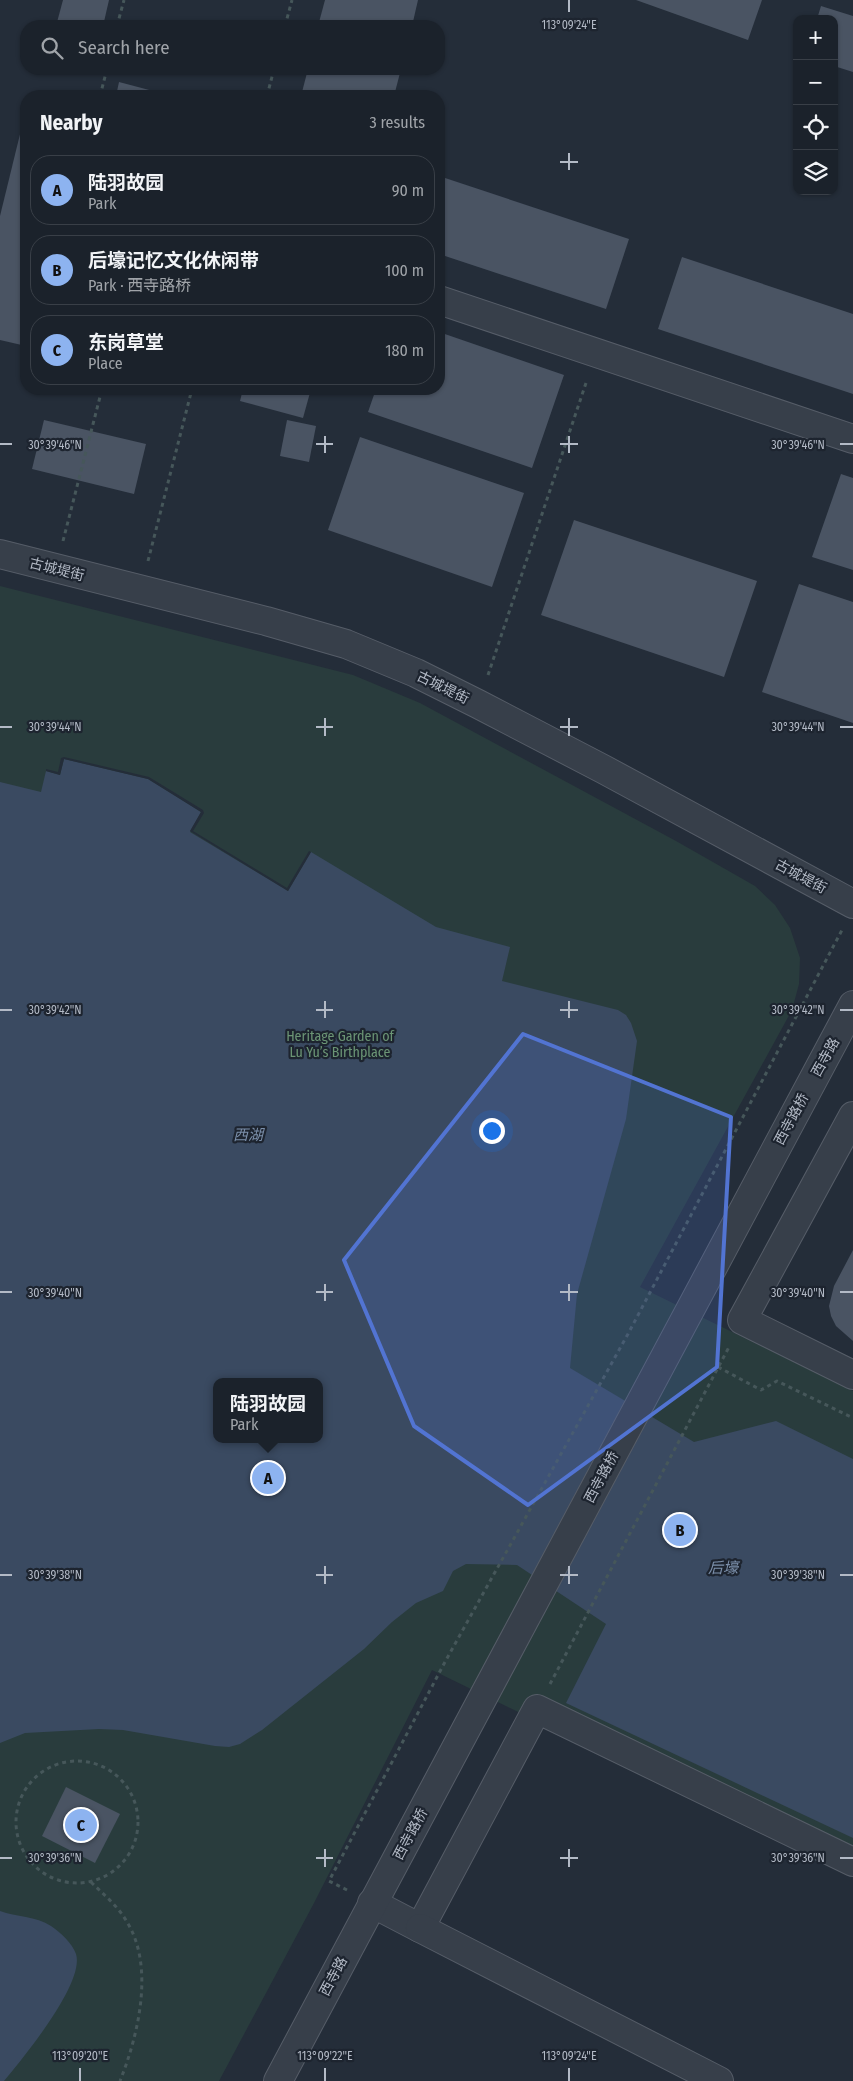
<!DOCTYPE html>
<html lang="en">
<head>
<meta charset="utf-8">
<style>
	:root { --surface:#1b222b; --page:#282f37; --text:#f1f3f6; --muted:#a0a4a9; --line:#393f47; --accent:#8db3f0 }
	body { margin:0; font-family:"Fira Sans Condensed","Noto Sans SC",sans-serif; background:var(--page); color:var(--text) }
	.controls { position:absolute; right:15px; top:15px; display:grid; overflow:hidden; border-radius:10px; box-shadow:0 1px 4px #0004 }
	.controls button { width:45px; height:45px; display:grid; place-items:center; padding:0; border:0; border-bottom:1px solid var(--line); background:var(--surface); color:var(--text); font:25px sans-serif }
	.you { position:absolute; left:491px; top:1130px; width:18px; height:18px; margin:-12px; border:4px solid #fff; border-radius:50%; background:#1a73e8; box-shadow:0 0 0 8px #1a73e833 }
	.badge { display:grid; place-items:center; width:32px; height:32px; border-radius:50%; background:var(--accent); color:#111; font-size:16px; font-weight:700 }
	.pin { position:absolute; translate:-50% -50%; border:2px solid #fff; box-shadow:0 1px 5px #0006 }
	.popup { position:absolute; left:213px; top:1378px; width:110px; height:65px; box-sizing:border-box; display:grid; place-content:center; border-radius:10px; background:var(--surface); filter:drop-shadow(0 1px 4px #0005); font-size:16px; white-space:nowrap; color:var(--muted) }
	.popup b { font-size:19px; color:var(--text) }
	.popup::after { content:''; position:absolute; left:50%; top:100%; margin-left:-10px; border:10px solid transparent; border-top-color:var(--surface) }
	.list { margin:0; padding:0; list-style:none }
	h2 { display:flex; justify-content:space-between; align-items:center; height:65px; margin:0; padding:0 20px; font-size:21px }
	h2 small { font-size:16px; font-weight:400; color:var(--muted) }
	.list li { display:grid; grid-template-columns:32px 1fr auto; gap:15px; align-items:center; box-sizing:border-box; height:70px; margin:0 10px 10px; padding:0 10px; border:1px solid var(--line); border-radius:20px }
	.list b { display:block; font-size:19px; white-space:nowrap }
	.list p { margin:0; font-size:16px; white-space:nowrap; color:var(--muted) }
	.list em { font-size:16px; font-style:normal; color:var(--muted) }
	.icon { flex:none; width:28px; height:28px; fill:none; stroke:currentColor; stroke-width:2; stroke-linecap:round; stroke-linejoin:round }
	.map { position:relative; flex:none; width:853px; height:2081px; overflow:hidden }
	.search { position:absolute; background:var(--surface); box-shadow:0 1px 4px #0004; left:20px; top:20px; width:425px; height:55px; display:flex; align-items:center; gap:12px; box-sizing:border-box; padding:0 18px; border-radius:20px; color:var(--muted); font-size:19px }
	.panel { position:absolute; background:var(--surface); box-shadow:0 1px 4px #0004; left:20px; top:90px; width:425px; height:305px; border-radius:20px }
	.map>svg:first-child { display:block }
</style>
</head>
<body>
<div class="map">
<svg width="853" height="2081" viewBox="0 0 853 2081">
	<rect width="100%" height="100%" fill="#242d39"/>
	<path fill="#293c3d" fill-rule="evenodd" d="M0,586L353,675L420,703L676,841L755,886L775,905L790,928L800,958L799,984L792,1010L640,1287L853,1391V1875L432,1670L314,1903L219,2081H0ZM217,1382H319V1439H217Z"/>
	<g fill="#3a4a61" fill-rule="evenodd">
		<path d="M64,759L148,779L201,812L190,832L288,891L311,852L436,927L510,947L502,981L618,1010L626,1015L631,1023L637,1041L626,1119L577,1294L570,1368L694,1442L776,1421L853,1459V1838L566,1703L606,1624L517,1565L466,1564L453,1571L443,1591L416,1603L392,1622L364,1649L262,1730L240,1744L229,1747L215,1746L123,1730L99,1729L25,1733L0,1743V782L41,792L46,771L60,775ZM217,1382H319V1439H217Z"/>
		<path d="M0,1911C16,1917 36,1916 51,1926C61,1933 72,1943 76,1954C85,1983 23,2058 4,2081H0Z"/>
	</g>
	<polygon fill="#242d39" points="64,757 149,777 203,810 204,813 193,831 287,888 309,851 311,852 288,891 190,831 201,812 148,779 64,759 60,775 46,771 46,769 58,772 61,758"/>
	<g fill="#4a5463">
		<polygon points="63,0 109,0 103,26 56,26"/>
		<polygon points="325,0 418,0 412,26 318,26"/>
		<polygon points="636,0 762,0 748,40"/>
		<polygon points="821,6 853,16 853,72 834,66 834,19 817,19"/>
		<polygon points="308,69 401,69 394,96 301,96"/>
		<polygon points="119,82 172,96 116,96"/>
		<polygon points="22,126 26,127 26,346 0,340 0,216"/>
		<polygon points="439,176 629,239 606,309 439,254"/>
		<polygon points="682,257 853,314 853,394 658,329"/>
		<polygon points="439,332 564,375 532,468 368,412 376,389 439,389"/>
		<polygon points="243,389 311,389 303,418 240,401"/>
		<polygon points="44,420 146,444 134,494 32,469"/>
		<polygon points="287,420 316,426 309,462 280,456"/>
		<polygon points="360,437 524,493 492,587 328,530"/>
		<polygon points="841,474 853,478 853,570 812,557"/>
		<polygon points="574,520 757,581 724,677 541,615"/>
		<polygon points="799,584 853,602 853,723 762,692"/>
		<polygon points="853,1250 853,1341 836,1326 831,1316 829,1306 834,1286"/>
		<polygon points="66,1787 120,1814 95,1863 42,1836"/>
	</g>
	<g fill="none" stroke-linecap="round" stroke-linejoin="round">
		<g stroke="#565d68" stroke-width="30">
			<g id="minor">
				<polyline points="439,300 853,439"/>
				<polyline points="0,554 266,621 346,644 416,673 478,704 603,769 853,904"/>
				<polyline points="853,1116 742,1320 853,1375"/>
				<polyline points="372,1903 420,1928 537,1709 853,1862"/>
				<polyline points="420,1928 719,2081"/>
				<polyline points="278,2081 853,1005"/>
			</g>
		</g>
		<g stroke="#46575a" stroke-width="3" stroke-dasharray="4 4" stroke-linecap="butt">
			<polyline points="117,26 124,0"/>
			<polyline points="285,26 292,0"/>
			<polyline points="100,96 107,69"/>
			<polyline points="267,96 274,69"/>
			<polyline points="63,541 102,389"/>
			<polyline points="148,561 192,389"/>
			<polyline points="488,675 587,380"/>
			<polyline points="718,1367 761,1390 777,1381 853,1418"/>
			<polyline points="550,1684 729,1347"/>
			<circle cx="77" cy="1822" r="61"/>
			<path d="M91,1882C104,1895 118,1906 127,1922C155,1967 138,2036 120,2081"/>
			<polyline points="347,1890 329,1881 446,1660 628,1334 842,930"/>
		</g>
		<use href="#minor" stroke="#373f4a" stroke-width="28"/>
	</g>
	<path fill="#5274d2" fill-opacity="0.2" stroke="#5274d2" stroke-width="4" stroke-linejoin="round" d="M523,1034L731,1117L717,1367L528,1505L414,1426L344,1260Z"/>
	<path fill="none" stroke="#b3bac6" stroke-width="2" d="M569,0V12M569,153V170M560,162H578M325,436V453M569,436V453M0,444H12M316,444H333M560,444H578M840,444H853M325,718V736M569,718V736M0,727H12M316,727H333M560,727H578M840,727H853M325,1001V1018M569,1001V1018M0,1010H12M316,1010H333M560,1010H578M840,1010H853M325,1284V1301M569,1284V1301M0,1292H12M316,1292H333M560,1292H578M840,1292H853M325,1566V1584M569,1566V1584M0,1575H12M316,1575H333M560,1575H578M840,1575H853M325,1849V1867M569,1849V1867M0,1858H12M316,1858H333M560,1858H578M840,1858H853M80,2068V2081M325,2068V2081M569,2068V2081"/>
	<g text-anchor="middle" stroke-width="4.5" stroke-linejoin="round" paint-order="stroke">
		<g font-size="14" fill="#b3bac6" stroke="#1d242f">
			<text transform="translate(57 569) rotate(14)" y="5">古城堤街</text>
			<text transform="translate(443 687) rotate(26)" y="5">古城堤街</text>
			<text transform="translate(801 876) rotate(28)" y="5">古城堤街</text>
			<text transform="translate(825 1057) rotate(-61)" y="5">西寺路</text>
			<text transform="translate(791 1119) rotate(-62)" y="5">西寺路桥</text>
			<text transform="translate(601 1477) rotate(-62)" y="5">西寺路桥</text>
			<text transform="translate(410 1834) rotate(-62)" y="5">西寺路桥</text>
			<text transform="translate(333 1976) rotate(-62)" y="5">西寺路</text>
		</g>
		<g font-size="14" fill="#6b9575" stroke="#1d242f">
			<text x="340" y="1041">Heritage Garden of<tspan x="340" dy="16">Lu Yu’s Birthplace</tspan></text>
		</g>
		<g font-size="15" font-style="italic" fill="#7c90ab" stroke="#1d242f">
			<text x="248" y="1140">西湖</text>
			<text x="723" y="1573">后壕</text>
		</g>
	</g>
	<g font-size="12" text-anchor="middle" fill="#b3bac6" stroke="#1d242f" stroke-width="4.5" stroke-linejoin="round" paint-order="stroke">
		<text x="569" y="29">113°09'24"E</text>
		<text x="55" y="449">30°39'46"N</text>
		<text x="798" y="449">30°39'46"N</text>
		<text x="55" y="731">30°39'44"N</text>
		<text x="798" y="731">30°39'44"N</text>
		<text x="55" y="1014">30°39'42"N</text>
		<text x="798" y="1014">30°39'42"N</text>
		<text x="55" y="1297">30°39'40"N</text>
		<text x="798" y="1297">30°39'40"N</text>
		<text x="55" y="1579">30°39'38"N</text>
		<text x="798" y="1579">30°39'38"N</text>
		<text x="55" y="1862">30°39'36"N</text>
		<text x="798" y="1862">30°39'36"N</text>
		<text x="80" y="2060">113°09'20"E</text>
		<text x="325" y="2060">113°09'22"E</text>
		<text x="569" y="2060">113°09'24"E</text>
	</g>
</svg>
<div class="controls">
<button>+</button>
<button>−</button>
<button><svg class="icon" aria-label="locate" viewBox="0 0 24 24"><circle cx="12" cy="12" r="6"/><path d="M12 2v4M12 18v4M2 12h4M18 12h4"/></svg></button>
<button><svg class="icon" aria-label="layers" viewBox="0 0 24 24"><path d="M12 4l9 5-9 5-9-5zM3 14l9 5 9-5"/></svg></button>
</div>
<div class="you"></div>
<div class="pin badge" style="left:268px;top:1478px">A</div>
<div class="popup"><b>陆羽故园</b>Park</div>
<div class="pin badge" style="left:680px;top:1530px">B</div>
<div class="pin badge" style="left:81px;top:1825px">C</div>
<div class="search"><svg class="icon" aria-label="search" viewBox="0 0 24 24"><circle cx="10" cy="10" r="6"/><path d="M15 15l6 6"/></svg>Search here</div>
<section class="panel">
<h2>Nearby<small>3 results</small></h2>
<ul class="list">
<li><span class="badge">A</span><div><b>陆羽故园</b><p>Park</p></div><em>90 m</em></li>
<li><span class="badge">B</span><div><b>后壕记忆文化休闲带</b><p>Park · 西寺路桥</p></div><em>100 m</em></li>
<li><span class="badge">C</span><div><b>东岗草堂</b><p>Place</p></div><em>180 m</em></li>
</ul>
</section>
</div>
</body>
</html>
